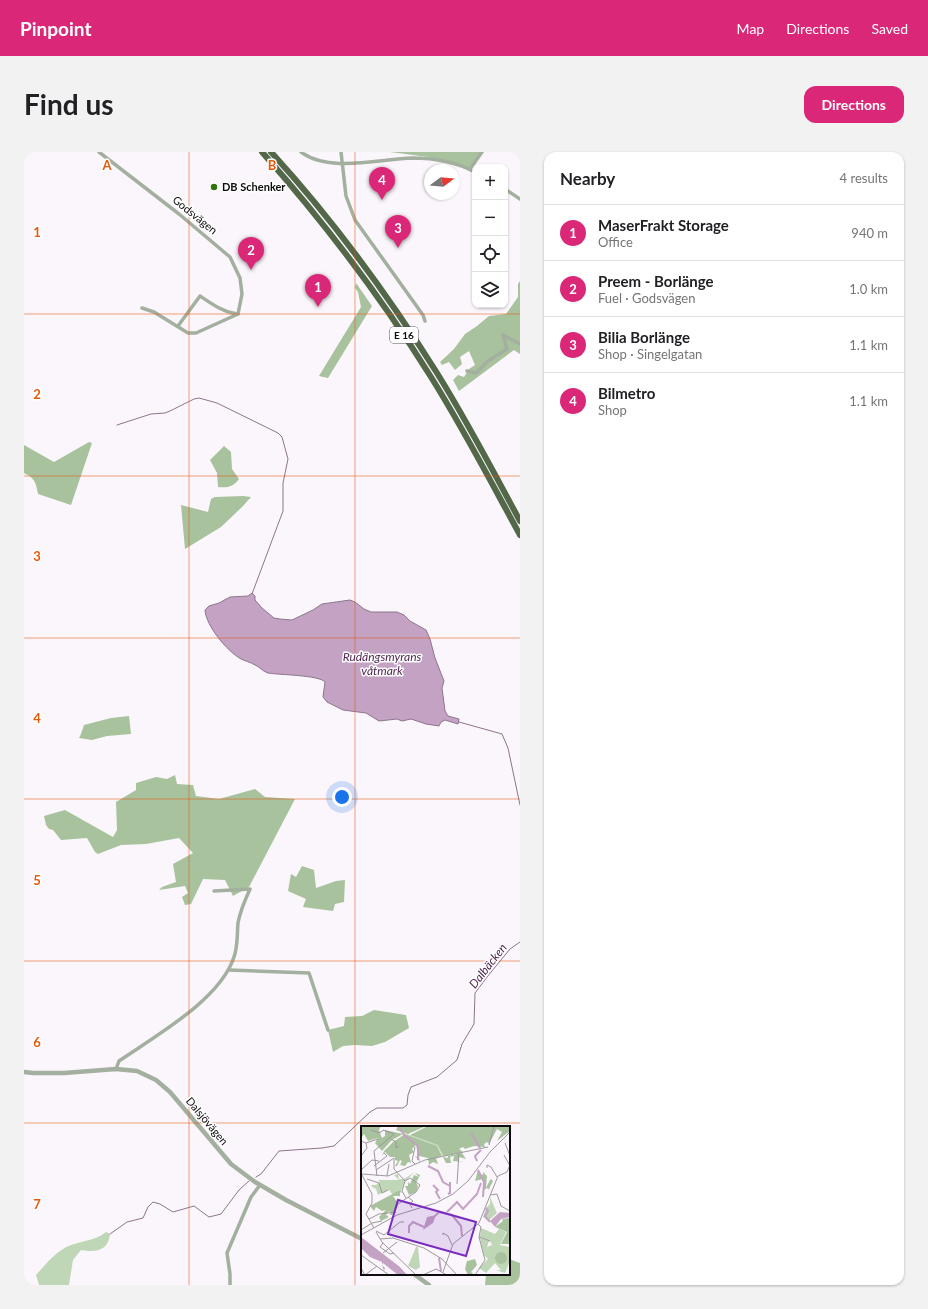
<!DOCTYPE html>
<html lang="en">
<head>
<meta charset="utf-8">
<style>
	:root { --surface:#fff; --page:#f2f2f2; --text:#202124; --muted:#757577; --line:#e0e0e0; --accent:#db2777 }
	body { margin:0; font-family:Lato,sans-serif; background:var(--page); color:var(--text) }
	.controls { position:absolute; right:12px; top:12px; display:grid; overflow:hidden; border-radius:8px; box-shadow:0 1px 3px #0004 }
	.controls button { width:36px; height:36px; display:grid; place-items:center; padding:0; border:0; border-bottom:1px solid var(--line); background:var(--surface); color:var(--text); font:20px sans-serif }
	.compass { position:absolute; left:400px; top:12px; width:36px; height:36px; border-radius:50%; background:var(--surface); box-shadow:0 1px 3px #0004; rotate:74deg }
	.you { position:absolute; left:318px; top:645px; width:14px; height:14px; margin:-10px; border:3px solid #fff; border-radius:50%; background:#1a73e8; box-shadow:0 0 0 6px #1a73e833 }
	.badge { display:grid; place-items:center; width:26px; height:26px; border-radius:50%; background:var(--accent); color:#fff; font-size:13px; font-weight:700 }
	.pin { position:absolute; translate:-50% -33px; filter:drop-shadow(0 1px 2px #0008) }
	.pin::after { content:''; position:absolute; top:21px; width:14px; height:12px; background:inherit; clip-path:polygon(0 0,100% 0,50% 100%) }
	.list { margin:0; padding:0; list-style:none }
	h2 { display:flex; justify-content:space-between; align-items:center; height:52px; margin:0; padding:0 16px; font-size:17px }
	h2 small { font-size:13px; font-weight:400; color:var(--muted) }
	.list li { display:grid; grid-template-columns:26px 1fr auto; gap:12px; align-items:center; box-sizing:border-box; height:56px; padding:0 16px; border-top:1px solid var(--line) }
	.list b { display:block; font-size:15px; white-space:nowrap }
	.list p { margin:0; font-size:13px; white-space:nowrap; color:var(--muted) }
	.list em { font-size:13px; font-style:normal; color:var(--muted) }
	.icon { flex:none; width:22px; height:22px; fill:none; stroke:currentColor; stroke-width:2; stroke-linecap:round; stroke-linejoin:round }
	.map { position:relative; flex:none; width:496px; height:1133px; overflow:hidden; border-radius:12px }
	header { display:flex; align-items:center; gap:24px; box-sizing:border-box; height:56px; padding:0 20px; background:var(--accent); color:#fff }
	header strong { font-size:19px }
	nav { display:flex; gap:22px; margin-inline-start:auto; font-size:14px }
	.intro { display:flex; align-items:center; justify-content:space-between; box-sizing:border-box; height:96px; padding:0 24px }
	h1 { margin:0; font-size:28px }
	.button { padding:10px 18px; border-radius:12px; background:var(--accent); color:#fff; font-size:14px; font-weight:700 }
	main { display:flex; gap:24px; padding:0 24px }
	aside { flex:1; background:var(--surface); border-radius:12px; box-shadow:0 1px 3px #0004 }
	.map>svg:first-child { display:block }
</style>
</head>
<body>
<header>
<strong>Pinpoint</strong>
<nav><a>Map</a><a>Directions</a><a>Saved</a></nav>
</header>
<div class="intro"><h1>Find us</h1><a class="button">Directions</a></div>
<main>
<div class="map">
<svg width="496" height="1133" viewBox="0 0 496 1133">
	<rect width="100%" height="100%" fill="#fbf6fb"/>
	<path fill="#bfd7b7" d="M82,1080L86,1082C84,1100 71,1100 57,1098L49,1108L45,1133H15L12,1123C22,1112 33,1098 47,1093C61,1088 70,1089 82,1080Z"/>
	<g fill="#a7c29d">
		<polygon points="366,0 458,0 446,17 404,5"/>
		<polygon points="496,129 496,202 490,198 435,239 429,228 434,223 440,225 445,217 451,213 445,199 436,205 438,212 431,218 425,210 418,213 416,210 430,197 441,182 453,174 465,164 482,162 494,145 494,132"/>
		<polygon points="332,131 348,154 304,226 295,224 337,155 334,140 331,136"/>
		<path d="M65,290L68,291L47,353L14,342C12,331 11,326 0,321V293L30,310Z"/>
		<path d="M200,294L207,300L208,317L215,327C209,335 204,336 194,335L193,321L186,308Z"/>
		<polygon points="219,344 227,345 218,355 197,375 161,397 157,353 184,360 187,347 191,345"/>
		<polygon points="105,564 107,582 83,584 68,588 55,586 57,582 60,573 87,566"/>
		<polygon points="151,623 153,632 169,633 172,644 195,647 231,637 241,645 271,647 225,735 209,744 201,728 179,727 167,752 161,753 158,745 164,741 161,734 135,738 138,735 152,730 149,712 169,701 155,686 122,692 97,693 74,702 71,700 63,686 37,688 29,678 25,677 22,673 20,664 41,658 89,685 93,678 92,650 112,638 112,631 132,625 143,627"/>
		<polygon points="278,714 290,718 292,736 312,729 321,728 320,750 311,752 309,759 279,755 282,747 264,739 267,722 272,725"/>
		<polygon points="350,858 382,863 385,876 361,890 348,894 331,893 319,894 309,900 304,878 320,874 321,865 338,864"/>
		<polygon points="485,1107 496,1111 496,1133 461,1133 462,1122 485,1122"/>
	</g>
	<path fill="#c3a2c4" stroke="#8d758d" d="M228,441L231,444V448L238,456L250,466L256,467L268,468L289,458L298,452L326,448L331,450L340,457L347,460H373L380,463L386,469L402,478L406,487L411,506L420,529L418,536L421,559L424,564L435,567L434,572L421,568L417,570L415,574L402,572L387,567L378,569L373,567L355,569L342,561L319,558L303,550L299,545L301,530C295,523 256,523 244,521C238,519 236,515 231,513C226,510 221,509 217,507C203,499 182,474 181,458L185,454L195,451L206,445L224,444Z"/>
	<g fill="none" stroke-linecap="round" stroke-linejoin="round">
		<g stroke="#8d758d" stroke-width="1">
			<polyline points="93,273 127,262 141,261 146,259 170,247 175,246 193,251 254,281 258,285 264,307 259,331 259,359 228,442"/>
			<polyline points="435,570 478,582 484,596 496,653"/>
			<polyline points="232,1025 237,1022 255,999 298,996 310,994 346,960 353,956 379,956 383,953 384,943 387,935 413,925 433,908 438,892 450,872 451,841 463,825 486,797 496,790"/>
			<polyline points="86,1082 103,1070 119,1066 124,1055 129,1050 136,1052 149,1060 170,1054 185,1065 197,1062 215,1038 225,1029"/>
		</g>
		<g stroke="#a3af9f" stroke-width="3.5">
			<polyline points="75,0 155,62 206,105 216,126 218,142 214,162"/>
			<path d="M277,0C305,21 355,7 388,6C410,6 432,10 451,20"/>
			<polyline points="317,0 322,44 331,68 399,163 401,169"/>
			<polyline points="446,17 458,0"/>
			<polyline points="481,37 496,47"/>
			<polyline points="118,156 130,160 164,181 172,181 214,162"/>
			<path d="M154,174L176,144C188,152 199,160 213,162"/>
			<polyline points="479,183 496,192"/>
			<polyline points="443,219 452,221 464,209 483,197 479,183"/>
			<polyline points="205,818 285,821 304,878"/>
			<path d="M92,917L95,909C131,884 196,848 210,805C214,794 213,782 214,771C216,759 221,748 226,737L190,739"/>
			<polyline points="206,1133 206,1122 203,1101 227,1045 236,1033"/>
		</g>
		<g stroke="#a3af9f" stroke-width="4.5">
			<polyline points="0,920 9,921 40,921 92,917 113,919 132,928 146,940 207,1012 231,1030 262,1048 338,1087"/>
			<polyline points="390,1122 405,1133"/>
		</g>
		<g stroke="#526849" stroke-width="6">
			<path d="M238,0C300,70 357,145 407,225C439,276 467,330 496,383"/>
			<path d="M247,0C309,68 364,143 413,221C443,269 469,319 496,369"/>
		</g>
	</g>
	<path fill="none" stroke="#e8590c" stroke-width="1" stroke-opacity="0.55" d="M165,0V1133M331,0V1133M0,162H496M0,324H496M0,486H496M0,647H496M0,809H496M0,971H496"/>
	<circle fill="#34740f" stroke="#fff" stroke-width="1.5" cx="190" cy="35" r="4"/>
	<g text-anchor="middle" stroke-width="3" stroke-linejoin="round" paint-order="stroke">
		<rect fill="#fff" stroke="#565556" stroke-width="1" x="366" y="175" width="28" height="16" rx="3"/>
		<g font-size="10" font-weight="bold" fill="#0e0c0e">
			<text x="380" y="187">E 16</text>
		</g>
		<g font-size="11" font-weight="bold" fill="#0e0c0e" stroke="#fff" text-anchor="start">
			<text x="198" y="39">DB Schenker</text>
		</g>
		<g font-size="11" fill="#0e0c0e" stroke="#fff">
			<text transform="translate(171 63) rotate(39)" y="4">Godsvägen</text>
			<text transform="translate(183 969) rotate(50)" y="4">Dalsjövägen</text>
		</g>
		<g font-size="12" font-style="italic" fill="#4f2652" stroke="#fff">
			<text x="358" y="509">Rudängsmyrans<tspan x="358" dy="14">våtmark</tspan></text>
			<text transform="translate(464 814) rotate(-52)" y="4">Dalbäcken</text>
		</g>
	</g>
	<g transform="translate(337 974)">
		<rect width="149" height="149" fill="#fbf6fb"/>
		<path d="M29,2L77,19L82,30L76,20ZM54,46L44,55L40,65L32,69L28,64L17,69L15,63L12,61L14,65L10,59H15L19,56L17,54H38L33,49L37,48L38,53H43ZM129,71L136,87L127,95L122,91L125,82L129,78ZM120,102L134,108L138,103L145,106L139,119L149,121V135L144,147L135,144H140L134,137L125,147L118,142L127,133L123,129L119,112L128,115L126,121L131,119L129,115L119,111ZM55,121H57L59,141L55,144L47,140Z" fill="#bfd7b7"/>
		<path d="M0,0H20L18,4L21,12L24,10V4L42,8L31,14L21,25L14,17L17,12L7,15L3,8L0,12ZM37,0H65L47,8L35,4ZM67,0H149V5L136,15L141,6L136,3L128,18L126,16L123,18L124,21L113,20L104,23L102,21L98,23L102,26L82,30L77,19L49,9ZM44,8L76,20L81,30L75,32L77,38L72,36L68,39L67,32L58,30L59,36L54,30L56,31L57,29L55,19L51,23L53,26L48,29L50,37L47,36L44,40L39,39L41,35L39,34L36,40H34L37,35L34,34V31H29L24,26L21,30L23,25L32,16ZM101,27L105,33L98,31L97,35L103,36L92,35L93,30L89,31L90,37H85L82,31L87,32V30ZM117,44L119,48L122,49V46L126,50L125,62L129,54L130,53L132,55L128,63L130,65L126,62L123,64L122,53L114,55ZM54,47L59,49L55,57L57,60L55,66L48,69L44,60H47V56L49,58L53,49L58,51ZM37,65H40L41,67L39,66V70H32L37,77L31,89H28L30,88L28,85L25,89L28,91L20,95L18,91L25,84L21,85L15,81L13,85L9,80ZM149,92V118H140L146,106L134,101L142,95L141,93ZM134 132a6 6 0 1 1 12 0a6 6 0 1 1-12 0ZM114,133L116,139L110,146L113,149H107L104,143L106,135Z" fill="#a7c29d"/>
		<path d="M139,86L149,87V91L140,93L134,101L129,95ZM75,89L72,97L62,104L66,91ZM0,111L39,141L46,149H37L22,137L21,139L24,142L23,145L21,139V136L9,131L1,123Z" fill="#c3a2c4"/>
		<path fill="none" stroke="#c3a2c4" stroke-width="2" d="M37,0L44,10L57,20V34M110,7L119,22M116,35L114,30L120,24M67,40L77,45L82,56L89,60M117,44L123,56L122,71M72,59L77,64L75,66L79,73M87,68L89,67V56M125,82L127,85L124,90L129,96M86,86L96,76L102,83L116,68L120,57M74,90L78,86L91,89L100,100L101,110M48,107V100L52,96L63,101M78,132L80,145"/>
		<path fill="none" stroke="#9c989c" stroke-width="1" d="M10,4L18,7L23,4M30,13L35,16V22L38,20M0,15L5,17L6,22L0,30M5,17L17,13M144,17L149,30M128,19L133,0M54,21L51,35L54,38M143,29L149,40M13,40L26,30L23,27M126,42V39L130,41L136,51M0,44L11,34L18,35M15,44L33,32V43L44,55L41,65L45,72M1,48L27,50L64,34L127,21M1,49L11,68V77L5,88L13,102M16,50L13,25L33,8L22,4M26,50L28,38M6,53L18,57L21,67L27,64M96,58L98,27M129,69L136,68L140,80L149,85M47,71L52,75L49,78L51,82M32,89L37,78L55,66L59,59L49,52L44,55M8,93L18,88L35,86M117,98L120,101L118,111L129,115M0,104L11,97L21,95M15,105L23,109L39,96H43M15,106L21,116L55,149M0,109L36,89L75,77L92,68L107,55L129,26L149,6M82,109V107L87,110L91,119M19,113L32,112L63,122L81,133L96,149M22,117L19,121L29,128L33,127M22,127L36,116M0,129L28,149M0,142L4,149L16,140M82,146L92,118L118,97L137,50L146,46L149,39M62,149L75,143L86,149M114,149L124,134L118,111"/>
		<path fill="#7b2cbf" fill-opacity="0.15" stroke="#7b2cbf" stroke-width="2" d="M37,74L115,96L105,130L27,108Z"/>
		<rect width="149" height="149" fill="none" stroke="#0e0c0e" stroke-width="2"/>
	</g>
	<g font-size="13" text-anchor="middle" font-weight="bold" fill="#e8590c" stroke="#fff" stroke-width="3" stroke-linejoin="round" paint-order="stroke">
		<text x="83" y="18">A</text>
		<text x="248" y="18">B</text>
		<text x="13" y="85">1</text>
		<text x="13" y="247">2</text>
		<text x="13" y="409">3</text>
		<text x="13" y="571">4</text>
		<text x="13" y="733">5</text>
		<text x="13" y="895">6</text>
		<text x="13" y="1057">7</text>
	</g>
</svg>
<div class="controls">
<button>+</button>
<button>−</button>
<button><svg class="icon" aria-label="locate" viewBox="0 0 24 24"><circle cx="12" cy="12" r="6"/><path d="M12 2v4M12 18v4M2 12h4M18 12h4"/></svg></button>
<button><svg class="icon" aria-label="layers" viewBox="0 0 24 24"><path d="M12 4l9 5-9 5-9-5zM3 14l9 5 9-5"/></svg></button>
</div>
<svg class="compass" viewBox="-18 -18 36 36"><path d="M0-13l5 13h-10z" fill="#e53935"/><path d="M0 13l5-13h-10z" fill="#757577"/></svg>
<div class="you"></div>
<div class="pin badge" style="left:294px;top:155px">1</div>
<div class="pin badge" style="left:227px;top:118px">2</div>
<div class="pin badge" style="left:374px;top:96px">3</div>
<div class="pin badge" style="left:358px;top:48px">4</div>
</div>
<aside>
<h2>Nearby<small>4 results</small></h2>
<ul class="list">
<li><span class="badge">1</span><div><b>MaserFrakt Storage</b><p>Office</p></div><em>940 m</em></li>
<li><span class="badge">2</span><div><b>Preem - Borlänge</b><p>Fuel · Godsvägen</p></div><em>1.0 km</em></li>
<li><span class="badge">3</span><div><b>Bilia Borlänge</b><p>Shop · Singelgatan</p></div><em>1.1 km</em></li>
<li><span class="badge">4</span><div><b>Bilmetro</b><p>Shop</p></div><em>1.1 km</em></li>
</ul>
</aside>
</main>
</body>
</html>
